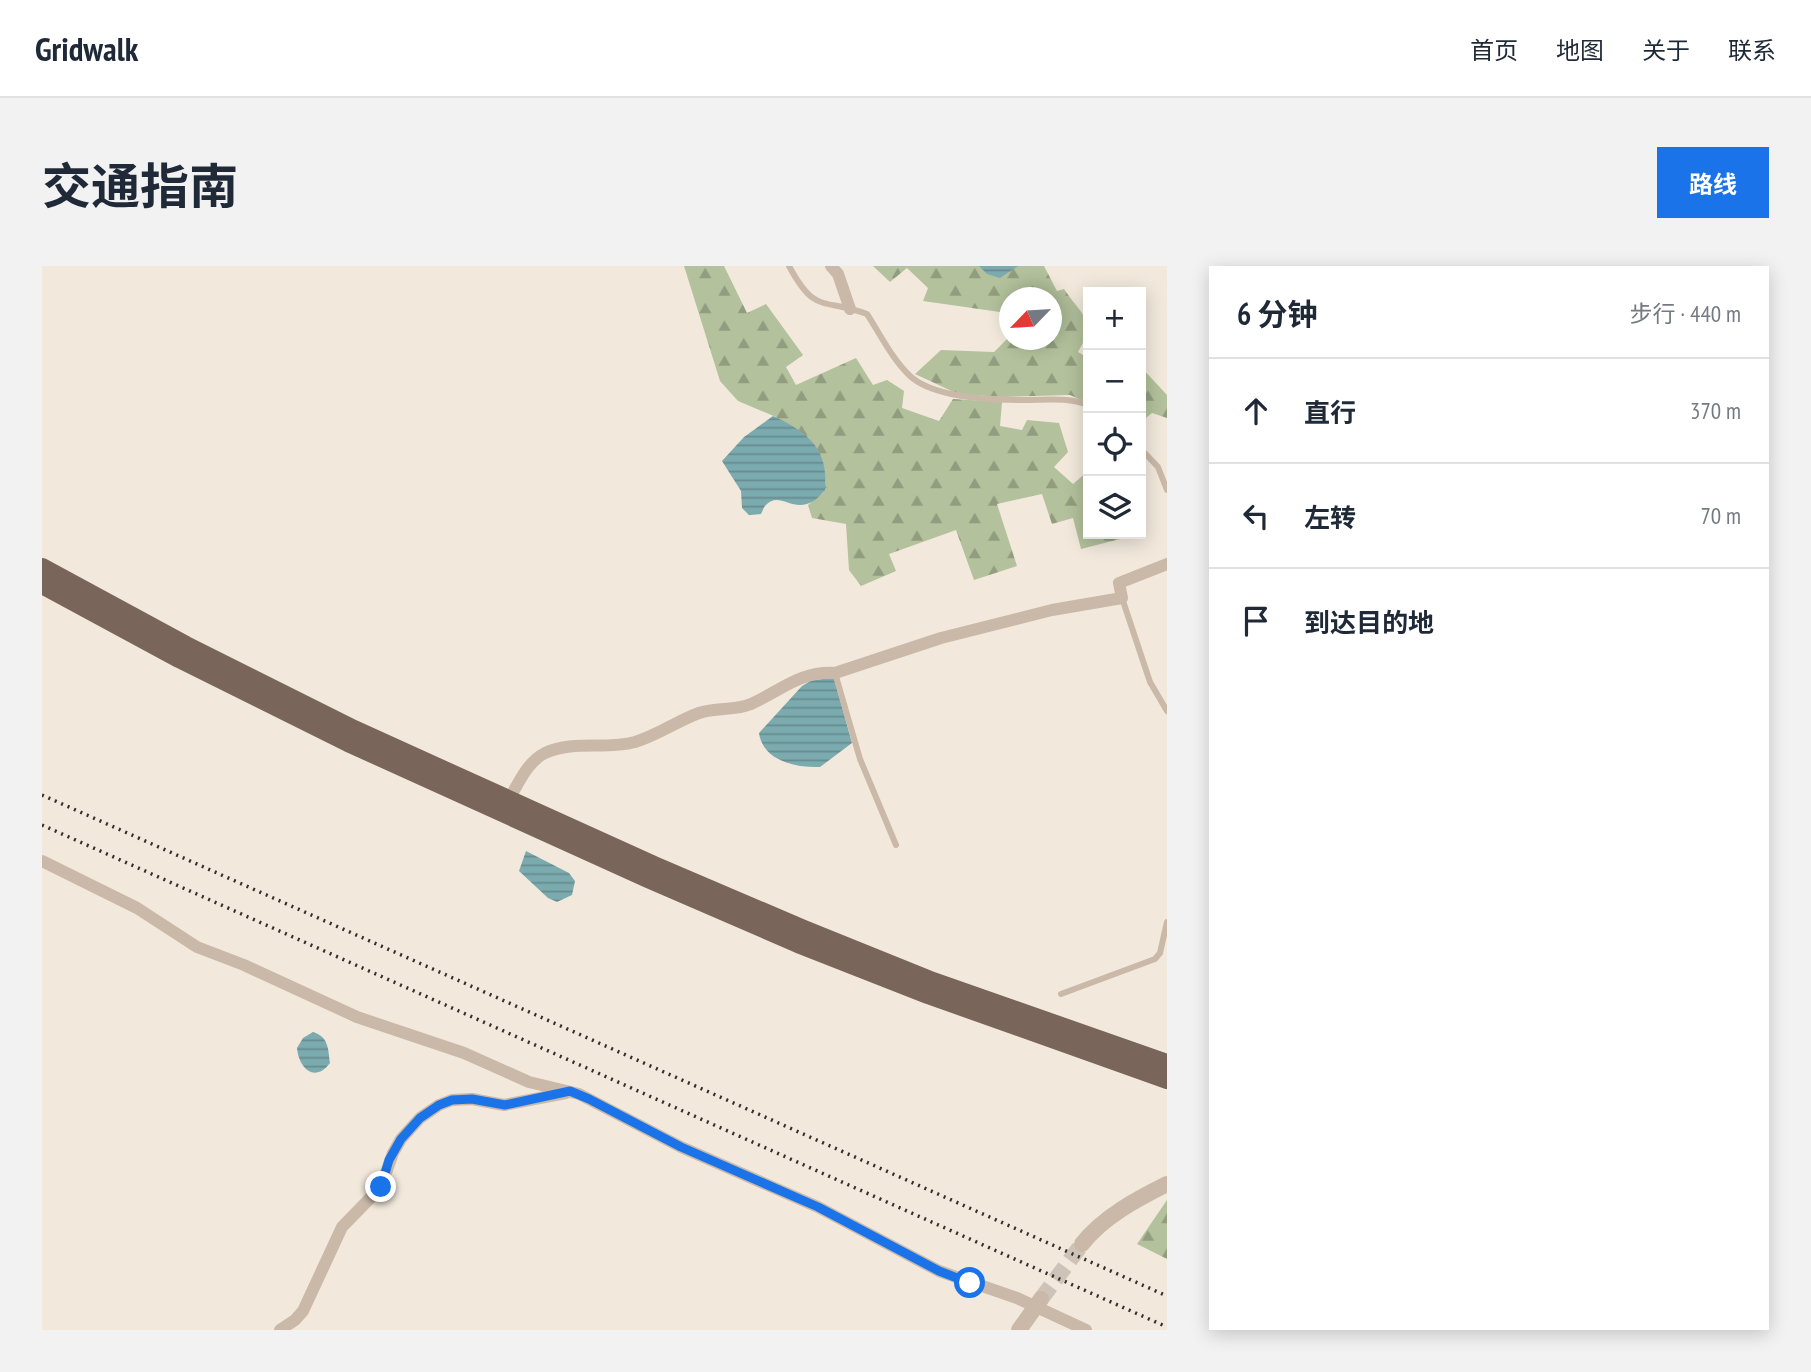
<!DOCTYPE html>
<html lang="zh">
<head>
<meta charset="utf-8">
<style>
	:root { --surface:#fff; --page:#f2f2f3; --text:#1f2937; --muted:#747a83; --line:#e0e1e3; --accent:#1a73e8 }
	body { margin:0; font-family:"PT Sans Narrow","Noto Sans SC",sans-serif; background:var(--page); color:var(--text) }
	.controls { position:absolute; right:21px; top:21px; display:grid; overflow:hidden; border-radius:0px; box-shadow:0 4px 18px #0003 }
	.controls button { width:63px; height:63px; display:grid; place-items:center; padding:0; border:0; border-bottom:2px solid var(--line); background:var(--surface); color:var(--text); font:35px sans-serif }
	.compass { position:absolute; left:957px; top:21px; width:63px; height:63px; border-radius:50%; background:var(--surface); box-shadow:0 4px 18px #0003; rotate:245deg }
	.stop { position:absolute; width:21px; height:21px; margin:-16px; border:5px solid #1a73e8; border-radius:50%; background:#fff }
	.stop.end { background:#1a73e8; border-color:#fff; box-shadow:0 2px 7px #0008 }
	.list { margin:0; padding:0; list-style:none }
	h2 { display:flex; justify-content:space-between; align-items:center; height:91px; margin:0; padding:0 28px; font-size:30px }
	h2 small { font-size:23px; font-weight:400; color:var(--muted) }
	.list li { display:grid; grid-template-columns:46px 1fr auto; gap:21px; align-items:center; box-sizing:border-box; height:105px; padding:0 28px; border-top:2px solid var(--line) }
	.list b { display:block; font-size:26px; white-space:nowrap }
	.list em { font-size:23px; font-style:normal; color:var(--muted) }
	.icon { flex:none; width:38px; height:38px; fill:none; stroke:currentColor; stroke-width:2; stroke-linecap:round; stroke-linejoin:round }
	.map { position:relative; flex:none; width:1125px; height:1064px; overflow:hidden; border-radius:0px }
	header { display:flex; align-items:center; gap:42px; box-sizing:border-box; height:98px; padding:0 35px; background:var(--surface); border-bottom:2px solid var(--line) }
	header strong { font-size:33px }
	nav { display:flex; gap:38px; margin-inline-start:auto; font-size:24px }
	.intro { display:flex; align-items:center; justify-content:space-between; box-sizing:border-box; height:168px; padding:0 42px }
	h1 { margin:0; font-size:49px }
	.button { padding:18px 32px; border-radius:0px; background:var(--accent); color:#fff; font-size:24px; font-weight:700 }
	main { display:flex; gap:42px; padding:0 42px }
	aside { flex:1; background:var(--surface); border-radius:0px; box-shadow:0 4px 18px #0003 }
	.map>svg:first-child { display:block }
</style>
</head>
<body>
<header>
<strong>Gridwalk</strong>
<nav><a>首页</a><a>地图</a><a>关于</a><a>联系</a></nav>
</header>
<div class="intro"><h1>交通指南</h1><a class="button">路线</a></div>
<main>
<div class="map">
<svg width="1125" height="1064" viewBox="0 0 1125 1064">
	<defs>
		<pattern id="forest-firs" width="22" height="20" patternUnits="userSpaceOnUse" patternTransform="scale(1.75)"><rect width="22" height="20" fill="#b3c19c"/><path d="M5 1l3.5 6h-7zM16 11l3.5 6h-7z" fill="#929d7f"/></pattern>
		<pattern id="water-rules" width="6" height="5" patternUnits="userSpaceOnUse" patternTransform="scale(1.75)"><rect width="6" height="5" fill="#7babaf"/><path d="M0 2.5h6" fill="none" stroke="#668c8e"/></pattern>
	</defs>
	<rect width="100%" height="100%" fill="#f2e9dc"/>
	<g fill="url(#forest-firs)">
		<polygon points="642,0 682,0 705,47 724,38 761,89 744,101 754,119 814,92 831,119 845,114 862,125 860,142 897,155 911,133 960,136 958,160 980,164 985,154 1017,157 1026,186 1012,201 1031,218 1046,205 1046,268 1094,269 1039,283 1031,252 1010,258 1000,228 955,238 975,300 932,314 914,264 847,288 854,305 819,320 807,304 804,258 770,252 766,239 781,227 784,214 734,151 696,135 678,115"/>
		<path d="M831,0H1002L1015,25L1022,23C1041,51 1055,54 1036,86L1046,92V137L1028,129L960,131L916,128L873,108L899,84L952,86L967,71L968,74H1010V32H968L967,57L958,46L881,35L886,22L865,2L848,16Z"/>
		<polygon points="1099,101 1125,129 1125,152 1110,147 1099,156"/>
		<polygon points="1125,934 1125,993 1095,978"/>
	</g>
	<g fill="url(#water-rules)">
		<polygon points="937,0 976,0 958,12 945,8"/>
		<path d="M731,150C766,166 787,183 783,224C757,257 740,223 725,238C722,240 721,244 719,248L707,249L700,242L699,225L680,195L702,171Z"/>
		<path d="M792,412L810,477L778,501C754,502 721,495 717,467L760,420L770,414Z"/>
		<polygon points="484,585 527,607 533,615 530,629 515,636 506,632 477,605"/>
		<path d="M271,766C287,771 286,783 288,797C273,817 257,803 255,782L261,772Z"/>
	</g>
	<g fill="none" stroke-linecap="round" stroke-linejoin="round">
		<polyline stroke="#cdc3b8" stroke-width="16" stroke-dasharray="16 8" stroke-linecap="butt" points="999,1033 1040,978"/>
		<g stroke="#cab9a8" stroke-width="6">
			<path d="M747,0C774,50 781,31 825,48C838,68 850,93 868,110C892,132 951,134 982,134C1004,134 1026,131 1046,139"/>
			<polyline points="1099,183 1116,201 1125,224"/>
			<polyline points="1080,332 1108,416 1125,445"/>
			<polyline points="793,407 818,493 854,579"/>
			<polyline points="1019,728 1113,693 1118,687 1125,656"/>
		</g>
		<g stroke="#cab9a8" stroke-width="12">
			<polyline points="789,0 796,8 808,43"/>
			<path d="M467,533C477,517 485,496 503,487C532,474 564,484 593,476C616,469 635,455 657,447C674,441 693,445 709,438C740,424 758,405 793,407L899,372L1010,344L1080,332L1077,317L1125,298"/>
			<polyline points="0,595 95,642 155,681 202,699 315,751 422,787 487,816 537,828 639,881 776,941 897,1005 975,1032 1044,1064"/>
			<polyline points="238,1064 253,1054 261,1045 300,961 339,921 351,887 359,873 378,852 397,839 410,834 430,833 462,839 524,827"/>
		</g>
		<g stroke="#cab9a8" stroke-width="16">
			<path d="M1040,978C1061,951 1095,933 1125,918"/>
			<polyline points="977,1064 999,1033"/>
		</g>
		<g stroke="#796559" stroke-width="18">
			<polyline points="0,301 144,379 312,463 612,599 762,663 891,715 1125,797"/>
			<polyline points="0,319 137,393 306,477 606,613 756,678 886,729 1125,814"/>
		</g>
		<g stroke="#372d28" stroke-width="3.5" stroke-dasharray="2 5" stroke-linecap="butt">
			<polyline points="0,529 1125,1030"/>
			<polyline points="0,559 1125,1061"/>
		</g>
	</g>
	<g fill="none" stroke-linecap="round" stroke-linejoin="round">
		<polyline stroke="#1a73e8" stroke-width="9" points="339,921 347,894 359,873 378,852 397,839 410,834 430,833 463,839 528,825 547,833 639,881 776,941 897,1005 928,1017"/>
	</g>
</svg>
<div class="controls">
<button>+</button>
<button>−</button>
<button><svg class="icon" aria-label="locate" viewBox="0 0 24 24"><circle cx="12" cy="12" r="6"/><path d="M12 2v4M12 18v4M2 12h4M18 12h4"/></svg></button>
<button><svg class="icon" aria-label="layers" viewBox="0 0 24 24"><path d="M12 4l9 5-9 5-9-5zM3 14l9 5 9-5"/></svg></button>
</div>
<svg class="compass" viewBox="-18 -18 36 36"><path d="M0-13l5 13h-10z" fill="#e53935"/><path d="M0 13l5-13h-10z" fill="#747a83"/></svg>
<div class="stop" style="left:928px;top:1017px"></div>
<div class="stop end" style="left:339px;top:921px"></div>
</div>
<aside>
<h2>6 分钟<small>步行 · 440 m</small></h2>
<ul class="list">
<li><svg class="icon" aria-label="ahead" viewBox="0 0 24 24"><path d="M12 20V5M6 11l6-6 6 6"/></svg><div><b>直行</b></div><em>370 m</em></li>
<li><svg class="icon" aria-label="left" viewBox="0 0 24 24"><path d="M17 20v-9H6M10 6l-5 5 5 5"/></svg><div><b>左转</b></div><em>70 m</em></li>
<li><svg class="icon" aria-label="arrive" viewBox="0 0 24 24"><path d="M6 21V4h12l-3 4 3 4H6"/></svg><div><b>到达目的地</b></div></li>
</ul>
</aside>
</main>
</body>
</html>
